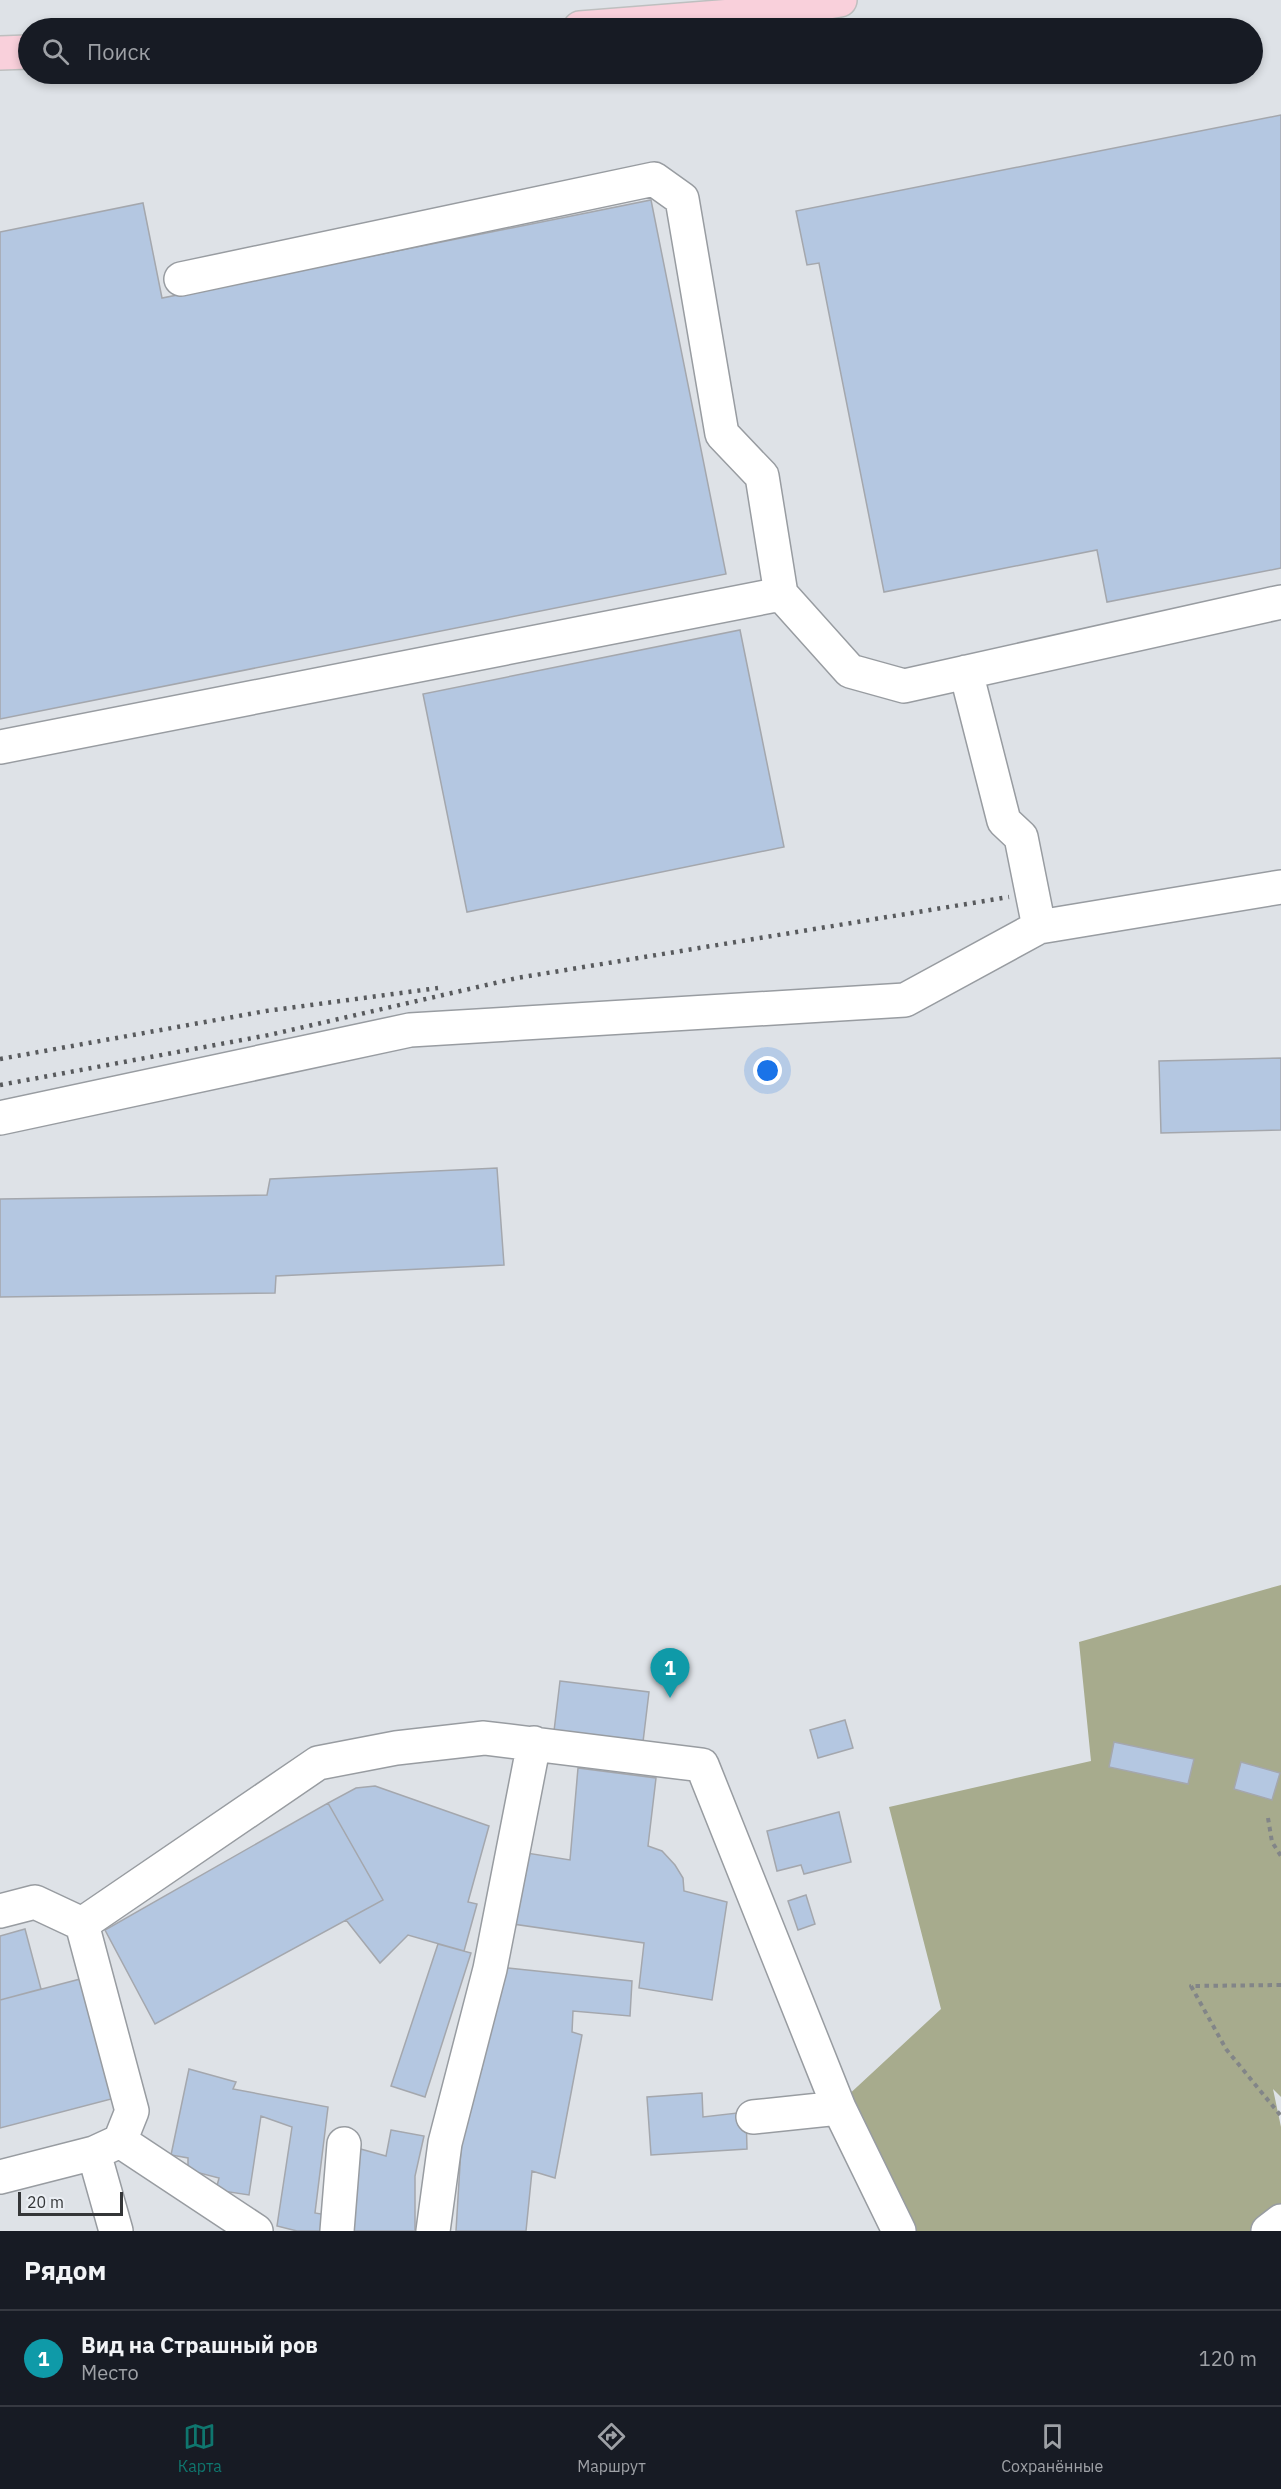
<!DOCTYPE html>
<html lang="ru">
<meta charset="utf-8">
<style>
:root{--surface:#171b24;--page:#20242c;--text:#f1f3f6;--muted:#9ea1a6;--line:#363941;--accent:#0f766e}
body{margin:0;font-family:"IBM Plex Sans",sans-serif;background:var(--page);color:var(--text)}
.scale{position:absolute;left:18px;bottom:15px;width:105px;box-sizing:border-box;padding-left:6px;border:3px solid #343638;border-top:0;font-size:16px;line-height:21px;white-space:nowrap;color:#343638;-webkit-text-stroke:4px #ebeff4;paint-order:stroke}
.you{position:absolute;left:768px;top:1071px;width:21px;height:21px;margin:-15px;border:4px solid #fff;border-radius:50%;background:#1a73e8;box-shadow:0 0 0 9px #1a73e833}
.badge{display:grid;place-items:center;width:39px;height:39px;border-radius:50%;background:var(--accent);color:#fff;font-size:20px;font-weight:700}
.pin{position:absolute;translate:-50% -50px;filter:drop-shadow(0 2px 3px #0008)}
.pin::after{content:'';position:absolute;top:32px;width:21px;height:18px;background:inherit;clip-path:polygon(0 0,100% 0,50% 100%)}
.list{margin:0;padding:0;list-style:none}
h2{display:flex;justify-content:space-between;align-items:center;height:78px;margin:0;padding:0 24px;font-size:26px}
h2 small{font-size:20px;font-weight:400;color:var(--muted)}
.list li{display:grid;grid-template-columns:39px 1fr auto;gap:18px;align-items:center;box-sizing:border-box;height:96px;padding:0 24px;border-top:2px solid var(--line)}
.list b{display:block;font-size:22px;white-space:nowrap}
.list p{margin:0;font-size:20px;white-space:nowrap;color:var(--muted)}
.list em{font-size:20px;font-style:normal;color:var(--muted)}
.icon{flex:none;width:33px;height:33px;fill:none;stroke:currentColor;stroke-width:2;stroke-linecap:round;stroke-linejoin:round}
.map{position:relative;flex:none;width:1281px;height:2231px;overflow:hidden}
.search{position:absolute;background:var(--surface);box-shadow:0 3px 9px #0003;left:18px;right:18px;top:18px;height:66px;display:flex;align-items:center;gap:15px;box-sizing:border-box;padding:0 21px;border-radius:33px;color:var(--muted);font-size:22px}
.sheet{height:174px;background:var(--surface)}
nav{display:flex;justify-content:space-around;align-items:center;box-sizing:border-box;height:84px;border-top:2px solid var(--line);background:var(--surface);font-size:16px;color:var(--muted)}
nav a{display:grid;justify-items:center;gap:3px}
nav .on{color:var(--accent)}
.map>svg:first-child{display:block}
.forest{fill:#a7ab8d}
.building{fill:#b4c7e1;stroke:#a4a7ad;stroke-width:1.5}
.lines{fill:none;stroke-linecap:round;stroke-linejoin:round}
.minor-casing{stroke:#989ca1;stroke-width:36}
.major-casing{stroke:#bebfbf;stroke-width:36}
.path{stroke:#828588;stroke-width:4;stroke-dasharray:4.5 4.5;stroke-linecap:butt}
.minor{stroke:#fff;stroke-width:33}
.major{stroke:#f9d0db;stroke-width:33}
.rail{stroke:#585a5d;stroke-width:4.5;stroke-dasharray:3 6;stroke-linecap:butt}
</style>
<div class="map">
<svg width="1281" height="2231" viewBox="0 0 1281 2231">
<rect width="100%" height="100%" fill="#dee2e7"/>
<!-- forest -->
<path class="forest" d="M 1281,1585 L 1281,2097 L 1273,2089 L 1281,2127 L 1281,2216 L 1263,2231 L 916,2231 L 844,2099 L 941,2009 L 889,1807 L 1091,1761 L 1079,1642 Z"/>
<!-- building -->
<path class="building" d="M 1281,115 L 1281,568 L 1107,602 L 1097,550 L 884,592 L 819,263 L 807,265 L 796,211 Z
M 651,200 L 726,574 L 0,719 L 0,232 L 143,203 L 162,298 Z
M 740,630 L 784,847 L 467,912 L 423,694 Z
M 1281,1058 L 1281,1130 L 1161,1133 L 1159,1061 Z
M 497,1168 L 504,1265 L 276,1276 L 275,1293 L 0,1297 L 0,1199 L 267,1195 L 270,1179 Z
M 560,1681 L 649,1692 L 643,1742 L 554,1731 Z
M 845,1720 L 853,1748 L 818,1758 L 810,1730 Z
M 1114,1742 L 1194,1759 L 1188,1784 L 1109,1767 Z
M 1241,1762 L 1280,1773 L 1272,1800 L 1234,1789 Z
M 578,1768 L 656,1778 L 648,1846 L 662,1851 L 675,1865 L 683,1878 L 684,1891 L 727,1902 L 712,2000 L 639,1988 L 644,1943 L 513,1924 L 527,1853 L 570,1860 Z
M 375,1786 L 489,1826 L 468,1902 L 477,1904 L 464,1951 L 408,1935 L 380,1963 L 346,1920 L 383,1900 L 328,1803 L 356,1788 Z
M 328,1803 L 383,1900 L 155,2024 L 105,1930 Z
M 839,1812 L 851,1862 L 804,1874 L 801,1865 L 777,1871 L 767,1831 Z
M 806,1895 L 815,1924 L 798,1930 L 788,1901 Z
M 25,1929 L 41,1989 L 0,2000 L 0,1936 Z
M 438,1944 L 471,1953 L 425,2097 L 391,2086 Z
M 499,1967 L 632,1981 L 630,2016 L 573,2011 L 572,2032 L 582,2035 L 555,2178 L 532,2171 L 526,2231 L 456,2231 L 463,2115 L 473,2068 L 482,2069 L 486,2026 Z
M 84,1978 L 115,2098 L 0,2128 L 0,2000 Z
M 189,2069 L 236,2082 L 233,2089 L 328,2107 L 315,2213 L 327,2215 L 325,2231 L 297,2231 L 277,2226 L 292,2127 L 261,2116 L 249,2195 L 216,2190 L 219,2178 L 188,2170 L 188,2158 L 171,2155 Z
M 702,2093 L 703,2117 L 746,2112 L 747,2149 L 651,2155 L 647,2097 Z
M 391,2130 L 424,2136 L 415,2176 L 415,2231 L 348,2231 L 357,2148 L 386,2156 Z"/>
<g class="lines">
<!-- minor casing -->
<g class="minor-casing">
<path id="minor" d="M 181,279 L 654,179 L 682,199 L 722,434 L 762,476 L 781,594 L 850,671 L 904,686 L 1281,602
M 966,672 L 1004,821 L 1021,837 L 1039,927
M 0,747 L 781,594
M 0,1118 L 410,1030 L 905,1000 L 1039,927 L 1281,887
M 0,1911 L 35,1902 L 82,1924
M 82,1924 L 318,1763 L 396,1748 L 484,1738 L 702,1765 L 839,2108 L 899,2231
M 753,2117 L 839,2108
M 120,2141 L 256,2231
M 94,2153 L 116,2231
M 0,2177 L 94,2153 L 120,2141 L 132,2111 L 82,1924
M 337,2231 L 344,2144
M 433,2231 L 445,2143 L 490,1969 L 534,1743
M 1268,2231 L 1281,2221"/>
</g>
<!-- major casing -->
<g class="major-casing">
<path id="major" d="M 580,28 L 757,14 L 840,0
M 0,53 L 28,52"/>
</g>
<!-- path -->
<path class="path" d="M 1268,1818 L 1272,1842 L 1281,1856
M 1281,1985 L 1191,1986 L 1226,2049 L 1281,2116"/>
<!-- minor -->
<use href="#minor" class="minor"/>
<!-- major -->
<use href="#major" class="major"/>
<!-- rail -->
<path class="rail" d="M 0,1059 L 266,1011 L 438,988
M 0,1085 L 269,1035 L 517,978 L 1009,897"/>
</g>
</svg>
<div class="scale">20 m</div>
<div class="you"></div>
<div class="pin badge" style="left:670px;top:1698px;background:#0f9aa8">1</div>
<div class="search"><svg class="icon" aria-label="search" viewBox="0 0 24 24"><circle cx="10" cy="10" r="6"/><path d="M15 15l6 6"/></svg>Поиск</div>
</div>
<section class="sheet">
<h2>Рядом<small></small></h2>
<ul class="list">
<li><span class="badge" style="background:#0f9aa8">1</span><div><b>Вид на Страшный ров</b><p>Место</p></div><em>120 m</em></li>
</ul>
</section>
<nav>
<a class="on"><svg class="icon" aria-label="map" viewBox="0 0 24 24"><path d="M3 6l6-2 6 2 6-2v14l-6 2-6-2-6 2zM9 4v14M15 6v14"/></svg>Карта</a>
<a><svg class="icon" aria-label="directions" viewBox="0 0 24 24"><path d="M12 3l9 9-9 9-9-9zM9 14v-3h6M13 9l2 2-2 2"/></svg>Маршрут</a>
<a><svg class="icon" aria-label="saved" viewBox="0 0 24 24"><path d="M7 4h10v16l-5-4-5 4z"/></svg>Сохранённые</a>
</nav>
